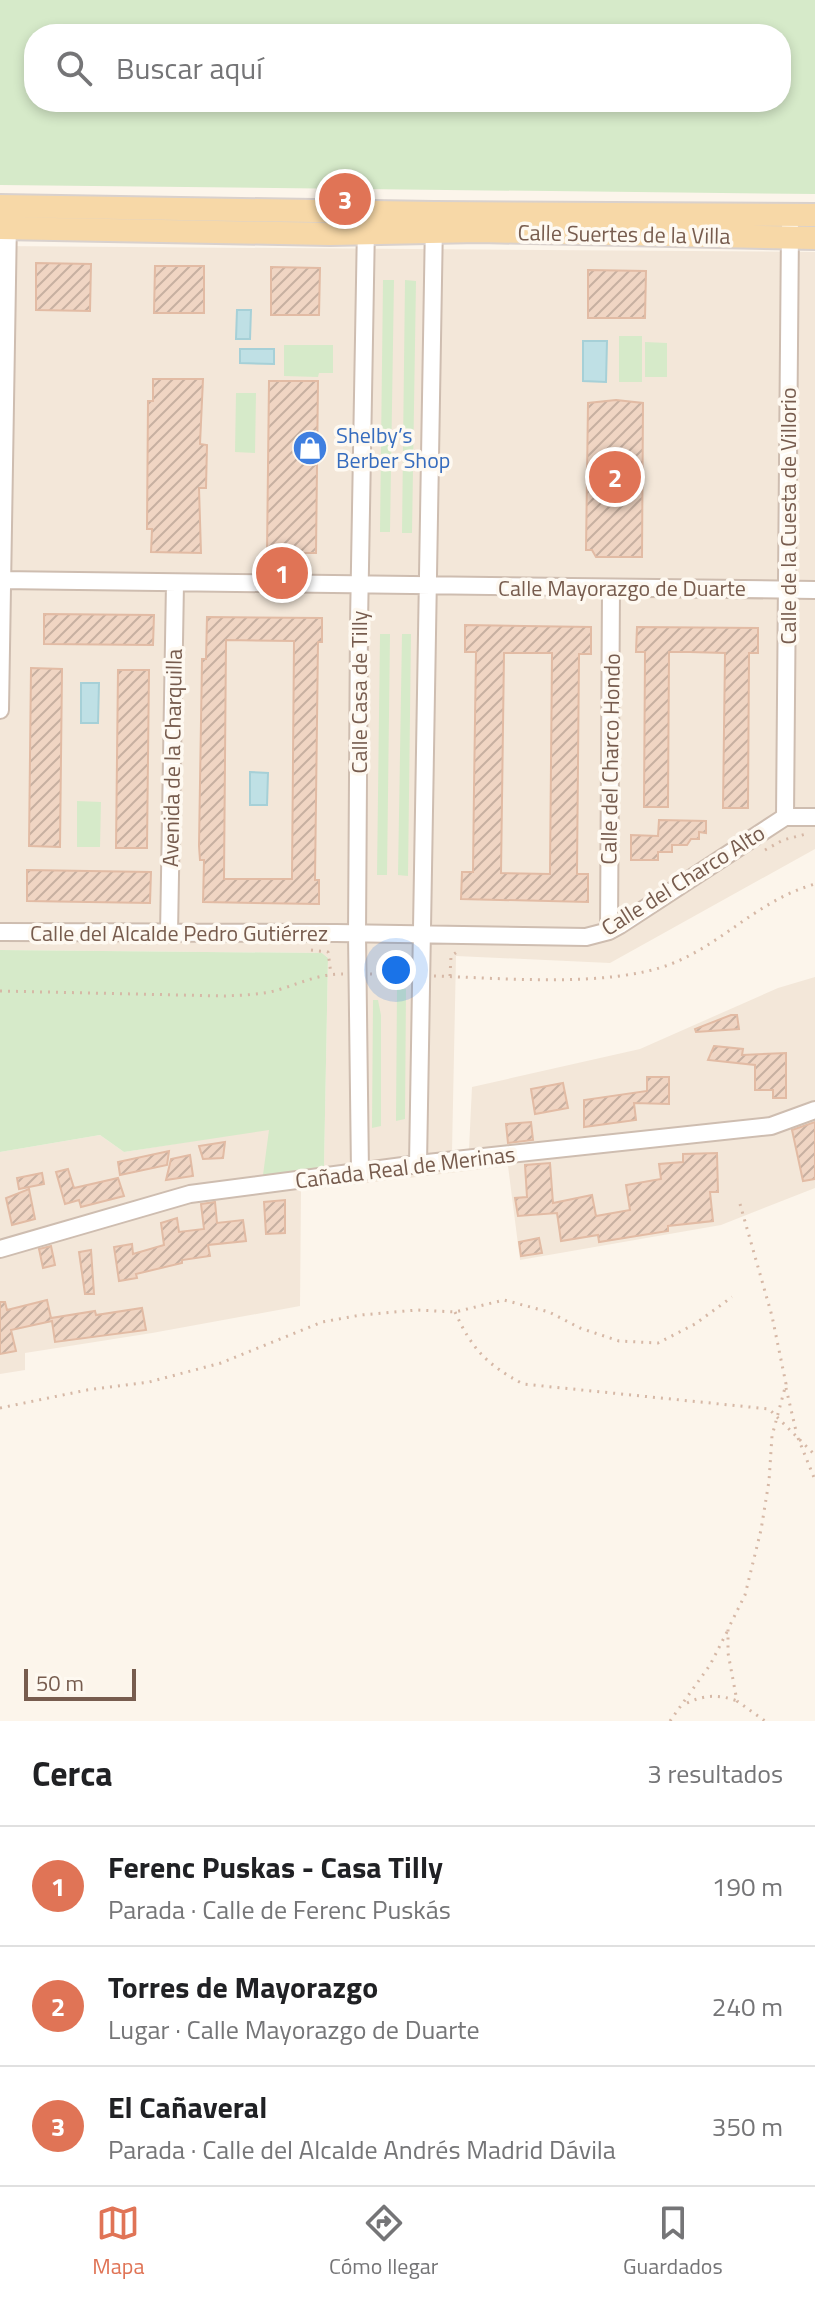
<!DOCTYPE html>
<html lang="es">
<meta charset="utf-8">
<style>
:root{--surface:#fff;--page:#f2f2f2;--text:#202124;--muted:#757577;--line:#e0e0e0;--accent:#e07456}
body{margin:0;font-family:"Titillium Web",sans-serif;background:var(--page);color:var(--text)}
.scale{position:absolute;left:24px;bottom:20px;width:112px;box-sizing:border-box;padding-left:8px;border:4px solid #775c4e;border-top:0;font-size:22px;line-height:28px;white-space:nowrap;color:#775c4e;-webkit-text-stroke:6px #fef9f1;paint-order:stroke}
.you{position:absolute;left:396px;top:970px;width:28px;height:28px;margin:-20px;border:6px solid #fff;border-radius:50%;background:#1a73e8;box-shadow:0 0 0 12px #1a73e833}
.badge{display:grid;place-items:center;width:52px;height:52px;border-radius:50%;background:var(--accent);color:#fff;font-size:26px;font-weight:700}
.pin{position:absolute;translate:-50% -50%;border:4px solid #fff;box-shadow:0 2px 8px #0006}
.list{margin:0;padding:0;list-style:none}
h2{display:flex;justify-content:space-between;align-items:center;height:104px;margin:0;padding:0 32px;font-size:34px}
h2 small{font-size:26px;font-weight:400;color:var(--muted)}
.list li{display:grid;grid-template-columns:52px 1fr auto;gap:24px;align-items:center;box-sizing:border-box;height:120px;padding:0 32px;border-top:2px solid var(--line)}
.list b{display:block;font-size:30px;white-space:nowrap}
.list p{margin:0;font-size:26px;white-space:nowrap;color:var(--muted)}
.list em{font-size:26px;font-style:normal;color:var(--muted)}
.icon{flex:none;width:44px;height:44px;fill:none;stroke:currentColor;stroke-width:2;stroke-linecap:round;stroke-linejoin:round}
.map{position:relative;flex:none;width:815px;height:1721px;overflow:hidden}
.search{position:absolute;background:var(--surface);box-shadow:0 4px 12px #0003;left:24px;right:24px;top:24px;height:88px;display:flex;align-items:center;gap:20px;box-sizing:border-box;padding:0 28px;border-radius:32px;color:var(--muted);font-size:30px}
.sheet{height:464px;background:var(--surface)}
nav{display:flex;justify-content:space-around;align-items:center;box-sizing:border-box;height:112px;border-top:2px solid var(--line);background:var(--surface);font-size:22px;color:var(--muted)}
nav a{display:grid;justify-items:center;gap:4px}
nav .on{color:var(--accent)}
.map>svg:first-child{display:block}
.residential{fill:#f3e7d9}
.green{fill:#d6eac9;fill-rule:evenodd}
.water{fill:#bfe0e5;stroke:#a6d0d7;stroke-width:2}
.building{fill:url(#building-hatch);stroke:#e2bba4;stroke-width:2;fill-rule:evenodd}
.lines{fill:none;stroke-linecap:round;stroke-linejoin:round}
.minor-casing{stroke:#cebdb0;stroke-width:20}
.major-casing{stroke:#d9d1cd;stroke-width:26}
.path{stroke:#d6b8a6;stroke-width:3;stroke-dasharray:2 6;stroke-linecap:butt}
.minor{stroke:#fff;stroke-width:16}
.major{stroke:#f7d8a7;stroke-width:22}
.labels{text-anchor:middle;stroke-width:7;stroke-linejoin:round;paint-order:stroke}
.street-label{font-size:22px;fill:#775c4e;stroke:#fef9f1}
.shop-label{font-size:22px;fill:#366cbe;stroke:#fef9f1;text-anchor:start}
</style>
<div class="map">
<svg width="815" height="1721" viewBox="0 0 815 1721">
<defs>
<pattern id="building-hatch" width="6" height="6" patternUnits="userSpaceOnUse" patternTransform="scale(2)"><rect width="6" height="6" fill="#f0d5c3"/><path d="M-1 1l2-2M0 6l6-6M5 7l2-2" fill="none" stroke="#c7b0a1"/></pattern>
</defs>
<rect width="100%" height="100%" fill="#fcf5eb"/>
<!-- residential -->
<path class="residential" d="M 0,246 L 815,252 L 815,849 L 610,963 L 456,956 L 452,1152 L 469,1149 L 472,1087 L 640,1049 L 778,988 L 815,977 L 815,1188 L 721,1225 L 520,1260 L 508,1166 L 301,1191 L 300,1306 L 152,1333 L 25,1353 L 25,1370 L 0,1374 L 0,1152 L 100,1135 L 124,1152 L 269,1129 L 324,1167 L 328,958 L 322,953 L 0,950 Z"/>
<!-- green -->
<path class="green" d="M 0,0 L 815,0 L 815,194 L 0,185 ZM 34,34 L 781,34 L 781,102 L 34,102 Z
M 383,280 L 394,280 L 390,532 L 380,532 Z
M 405,280 L 416,281 L 412,533 L 402,533 Z
M 619,336 L 642,336 L 642,382 L 619,382 Z
M 645,342 L 667,343 L 667,377 L 645,377 Z
M 284,345 L 333,345 L 333,373 L 319,373 L 318,377 L 284,376 Z
M 236,393 L 256,393 L 255,453 L 235,452 Z
M 380,634 L 390,634 L 387,875 L 377,875 Z
M 402,634 L 411,634 L 408,876 L 398,875 Z
M 77,801 L 101,802 L 100,847 L 77,847 Z
M 0,950 L 322,953 L 328,958 L 324,1167 L 263,1175 L 269,1130 L 124,1152 L 100,1135 L 0,1152 Z
M 397,989 L 406,989 L 405,1119 L 396,1121 Z
M 373,1000 L 378,1000 L 381,1015 L 381,1126 L 372,1128 Z"/>
<!-- water -->
<path class="water" d="M 237,310 L 251,310 L 250,339 L 236,339 Z
M 583,341 L 607,341 L 606,382 L 583,381 Z
M 240,349 L 274,349 L 274,364 L 240,363 Z
M 81,683 L 99,683 L 98,723 L 81,723 Z
M 250,772 L 268,773 L 267,805 L 250,805 Z"/>
<!-- building -->
<path class="building" d="M 36,263 L 91,264 L 90,311 L 36,310 Z
M 155,266 L 204,266 L 204,313 L 154,313 Z
M 271,267 L 320,268 L 319,315 L 271,315 Z
M 588,270 L 646,271 L 645,318 L 588,318 Z
M 153,379 L 203,379 L 200,444 L 207,445 L 206,488 L 199,488 L 201,553 L 151,552 L 152,529 L 147,529 L 148,401 L 153,401 Z
M 269,381 L 318,381 L 316,553 L 267,553 Z
M 616,400 L 643,403 L 642,557 L 596,557 L 592,550 L 586,550 L 588,403 Z
M 44,614 L 154,615 L 153,645 L 44,644 Z
M 207,617 L 322,618 L 322,642 L 318,642 L 315,880 L 319,880 L 319,904 L 203,902 L 204,860 L 200,860 L 199,846 L 202,659 L 206,659 ZM 226,640 L 294,641 L 292,879 L 224,879 Z
M 465,625 L 591,627 L 591,654 L 579,654 L 577,874 L 588,874 L 588,902 L 461,899 L 462,872 L 473,872 L 474,789 L 476,652 L 465,652 ZM 504,653 L 552,653 L 550,874 L 501,873 Z
M 637,627 L 758,628 L 758,653 L 749,653 L 748,808 L 723,808 L 725,653 L 690,652 L 669,652 L 668,807 L 644,807 L 645,652 L 636,652 Z
M 31,668 L 62,669 L 60,847 L 29,846 Z
M 118,670 L 149,670 L 147,848 L 116,848 Z
M 659,820 L 706,821 L 706,833 L 699,832 L 699,839 L 691,839 L 687,845 L 672,845 L 672,852 L 658,852 L 658,860 L 631,860 L 631,835 L 658,836 Z
M 27,870 L 151,872 L 150,903 L 27,901 Z
M 731,1015 L 737,1015 L 739,1029 L 696,1032 L 695,1029 Z
M 714,1046 L 743,1049 L 742,1055 L 786,1053 L 786,1098 L 773,1098 L 773,1090 L 755,1090 L 755,1065 L 708,1060 Z
M 647,1077 L 669,1077 L 669,1104 L 634,1103 L 636,1120 L 584,1127 L 584,1100 L 647,1091 Z
M 563,1083 L 568,1108 L 535,1114 L 531,1089 Z
M 531,1122 L 533,1140 L 508,1143 L 506,1124 Z
M 815,1122 L 815,1179 L 803,1181 L 792,1130 Z
M 225,1142 L 223,1158 L 203,1159 L 199,1146 Z
M 169,1151 L 167,1165 L 120,1175 L 118,1162 Z
M 717,1153 L 718,1192 L 710,1192 L 713,1221 L 668,1226 L 668,1231 L 599,1242 L 598,1235 L 561,1241 L 557,1213 L 518,1216 L 515,1198 L 527,1197 L 525,1165 L 550,1163 L 553,1203 L 592,1195 L 596,1216 L 630,1210 L 626,1185 L 661,1179 L 659,1164 L 683,1162 L 683,1154 Z
M 190,1155 L 193,1176 L 166,1180 L 171,1159 Z
M 68,1169 L 74,1188 L 118,1178 L 124,1196 L 81,1207 L 79,1200 L 65,1204 L 56,1172 Z
M 42,1173 L 44,1184 L 19,1189 L 17,1178 Z
M 29,1189 L 35,1219 L 12,1225 L 6,1198 Z
M 285,1200 L 285,1233 L 266,1234 L 264,1202 Z
M 215,1202 L 217,1223 L 243,1220 L 246,1241 L 208,1245 L 210,1256 L 182,1260 L 182,1263 L 136,1274 L 137,1278 L 119,1281 L 114,1247 L 132,1244 L 133,1254 L 164,1245 L 161,1223 L 177,1218 L 179,1232 L 204,1229 L 201,1204 Z
M 539,1238 L 542,1253 L 521,1256 L 519,1242 Z
M 51,1246 L 55,1265 L 43,1268 L 39,1249 Z
M 91,1250 L 94,1294 L 85,1294 L 79,1252 Z
M 47,1300 L 51,1318 L 95,1311 L 96,1315 L 142,1308 L 146,1330 L 55,1342 L 52,1321 L 11,1330 L 16,1351 L 0,1354 L 0,1302 L 5,1302 L 7,1310 Z"/>
<g class="lines">
<!-- minor casing -->
<g class="minor-casing">
<path id="minor" d="M 0,580 L 815,590
M 0,710 L 8,220
M 785,817 L 790,227
M 609,931 L 611,588
M 0,932 L 336,933 L 586,937 L 609,931 L 620,925 L 785,817 L 815,817
M 169,934 L 175,583
M 418,1164 L 434,222
M 360,1172 L 357,934 L 359,623 L 366,225
M 0,1249 L 190,1194 L 418,1164 L 771,1126 L 815,1110"/>
</g>
<!-- major casing -->
<g class="major-casing">
<path id="major" d="M 0,206 L 434,213 L 815,215
M 0,228 L 330,234 L 479,231 L 815,238"/>
</g>
<!-- path -->
<path class="path" d="M 765,850 L 783,840 L 806,834
M 311,950 L 328,952 L 331,974
M 370,974 L 407,975
M 434,976 C 502,978 609,988 671,964 C 724,943 758,900 815,884
M 450,976 L 451,956 L 457,952
M 0,991 L 224,996 C 243,995 263,995 281,989 C 303,982 320,974 343,974
M 740,1204 L 772,1316 L 786,1384 L 772,1436 L 769,1481 L 761,1530 L 745,1595 L 728,1629 L 728,1653 L 737,1701 L 765,1721
M 455,1312 C 472,1349 486,1364 523,1384 L 769,1409 L 815,1455
M 786,1388 L 796,1431
M 0,1408 L 87,1390 L 149,1382 L 221,1363 L 322,1322 L 361,1315 L 417,1310 L 455,1312 L 504,1300 L 549,1312 L 580,1328 L 619,1341 L 658,1343 L 695,1324 L 732,1297
M 798,1438 L 815,1480
M 687,1703 C 704,1695 719,1694 737,1701
M 670,1721 L 710,1665 L 728,1630"/>
<!-- minor -->
<use href="#minor" class="minor"/>
<!-- major -->
<use href="#major" class="major"/>
</g>
<!-- icons -->
<defs>
<g id="shop-disc" transform="scale(1.8)"><circle r="9.5" fill="#3f7fe0" stroke="#fef9f1"/><path d="M-5-2.5h2.3a2.7 3.5 0 0 1 5.4 0H5L5.5 6h-11ZM-1.5-2.5h3a1.5 2.3 0 0 0-3 0Z" fill="#fff"/></g>
</defs>
<g fill-rule="evenodd">
<use href="#shop-disc" x="310" y="448"/>
</g>
<g class="labels">
<!-- street labels -->
<g class="street-label">
<text transform="translate(624 234) rotate(1)" y="8">Calle Suertes de la Villa</text>
<text transform="translate(788 516) rotate(-90)" y="8">Calle de la Cuesta de Villorio</text>
<text x="622" y="596">Calle Mayorazgo de Duarte</text>
<text transform="translate(359 692) rotate(-90)" y="8">Calle Casa de Tilly</text>
<text transform="translate(172 758) rotate(-89)" y="8">Avenida de la Charquilla</text>
<text transform="translate(610 759) rotate(-89)" y="8">Calle del Charco Hondo</text>
<text transform="translate(683 880) rotate(-32)" y="8">Calle del Charco Alto</text>
<text x="179" y="941">Calle del Alcalde Pedro Gutiérrez</text>
<text transform="translate(405 1167) rotate(-7)" y="8">Cañada Real de Merinas</text>
</g>
<!-- shop labels -->
<g class="shop-label">
<text x="336" y="443">Shelby’s<tspan x="336" dy="25">Berber Shop</tspan></text>
</g>
</g>
</svg>
<div class="scale">50 m</div>
<div class="you"></div>
<div class="pin badge" style="left:282px;top:573px">1</div>
<div class="pin badge" style="left:615px;top:477px">2</div>
<div class="pin badge" style="left:345px;top:199px">3</div>
<div class="search"><svg class="icon" aria-label="search" viewBox="0 0 24 24"><circle cx="10" cy="10" r="6"/><path d="M15 15l6 6"/></svg>Buscar aquí</div>
</div>
<section class="sheet">
<h2>Cerca<small>3 resultados</small></h2>
<ul class="list">
<li><span class="badge">1</span><div><b>Ferenc Puskas - Casa Tilly</b><p>Parada · Calle de Ferenc Puskás</p></div><em>190 m</em></li>
<li><span class="badge">2</span><div><b>Torres de Mayorazgo</b><p>Lugar · Calle Mayorazgo de Duarte</p></div><em>240 m</em></li>
<li><span class="badge">3</span><div><b>El Cañaveral</b><p>Parada · Calle del Alcalde Andrés Madrid Dávila</p></div><em>350 m</em></li>
</ul>
</section>
<nav>
<a class="on"><svg class="icon" aria-label="map" viewBox="0 0 24 24"><path d="M3 6l6-2 6 2 6-2v14l-6 2-6-2-6 2zM9 4v14M15 6v14"/></svg>Mapa</a>
<a><svg class="icon" aria-label="directions" viewBox="0 0 24 24"><path d="M12 3l9 9-9 9-9-9zM9 14v-3h6M13 9l2 2-2 2"/></svg>Cómo llegar</a>
<a><svg class="icon" aria-label="saved" viewBox="0 0 24 24"><path d="M7 4h10v16l-5-4-5 4z"/></svg>Guardados</a>
</nav>
